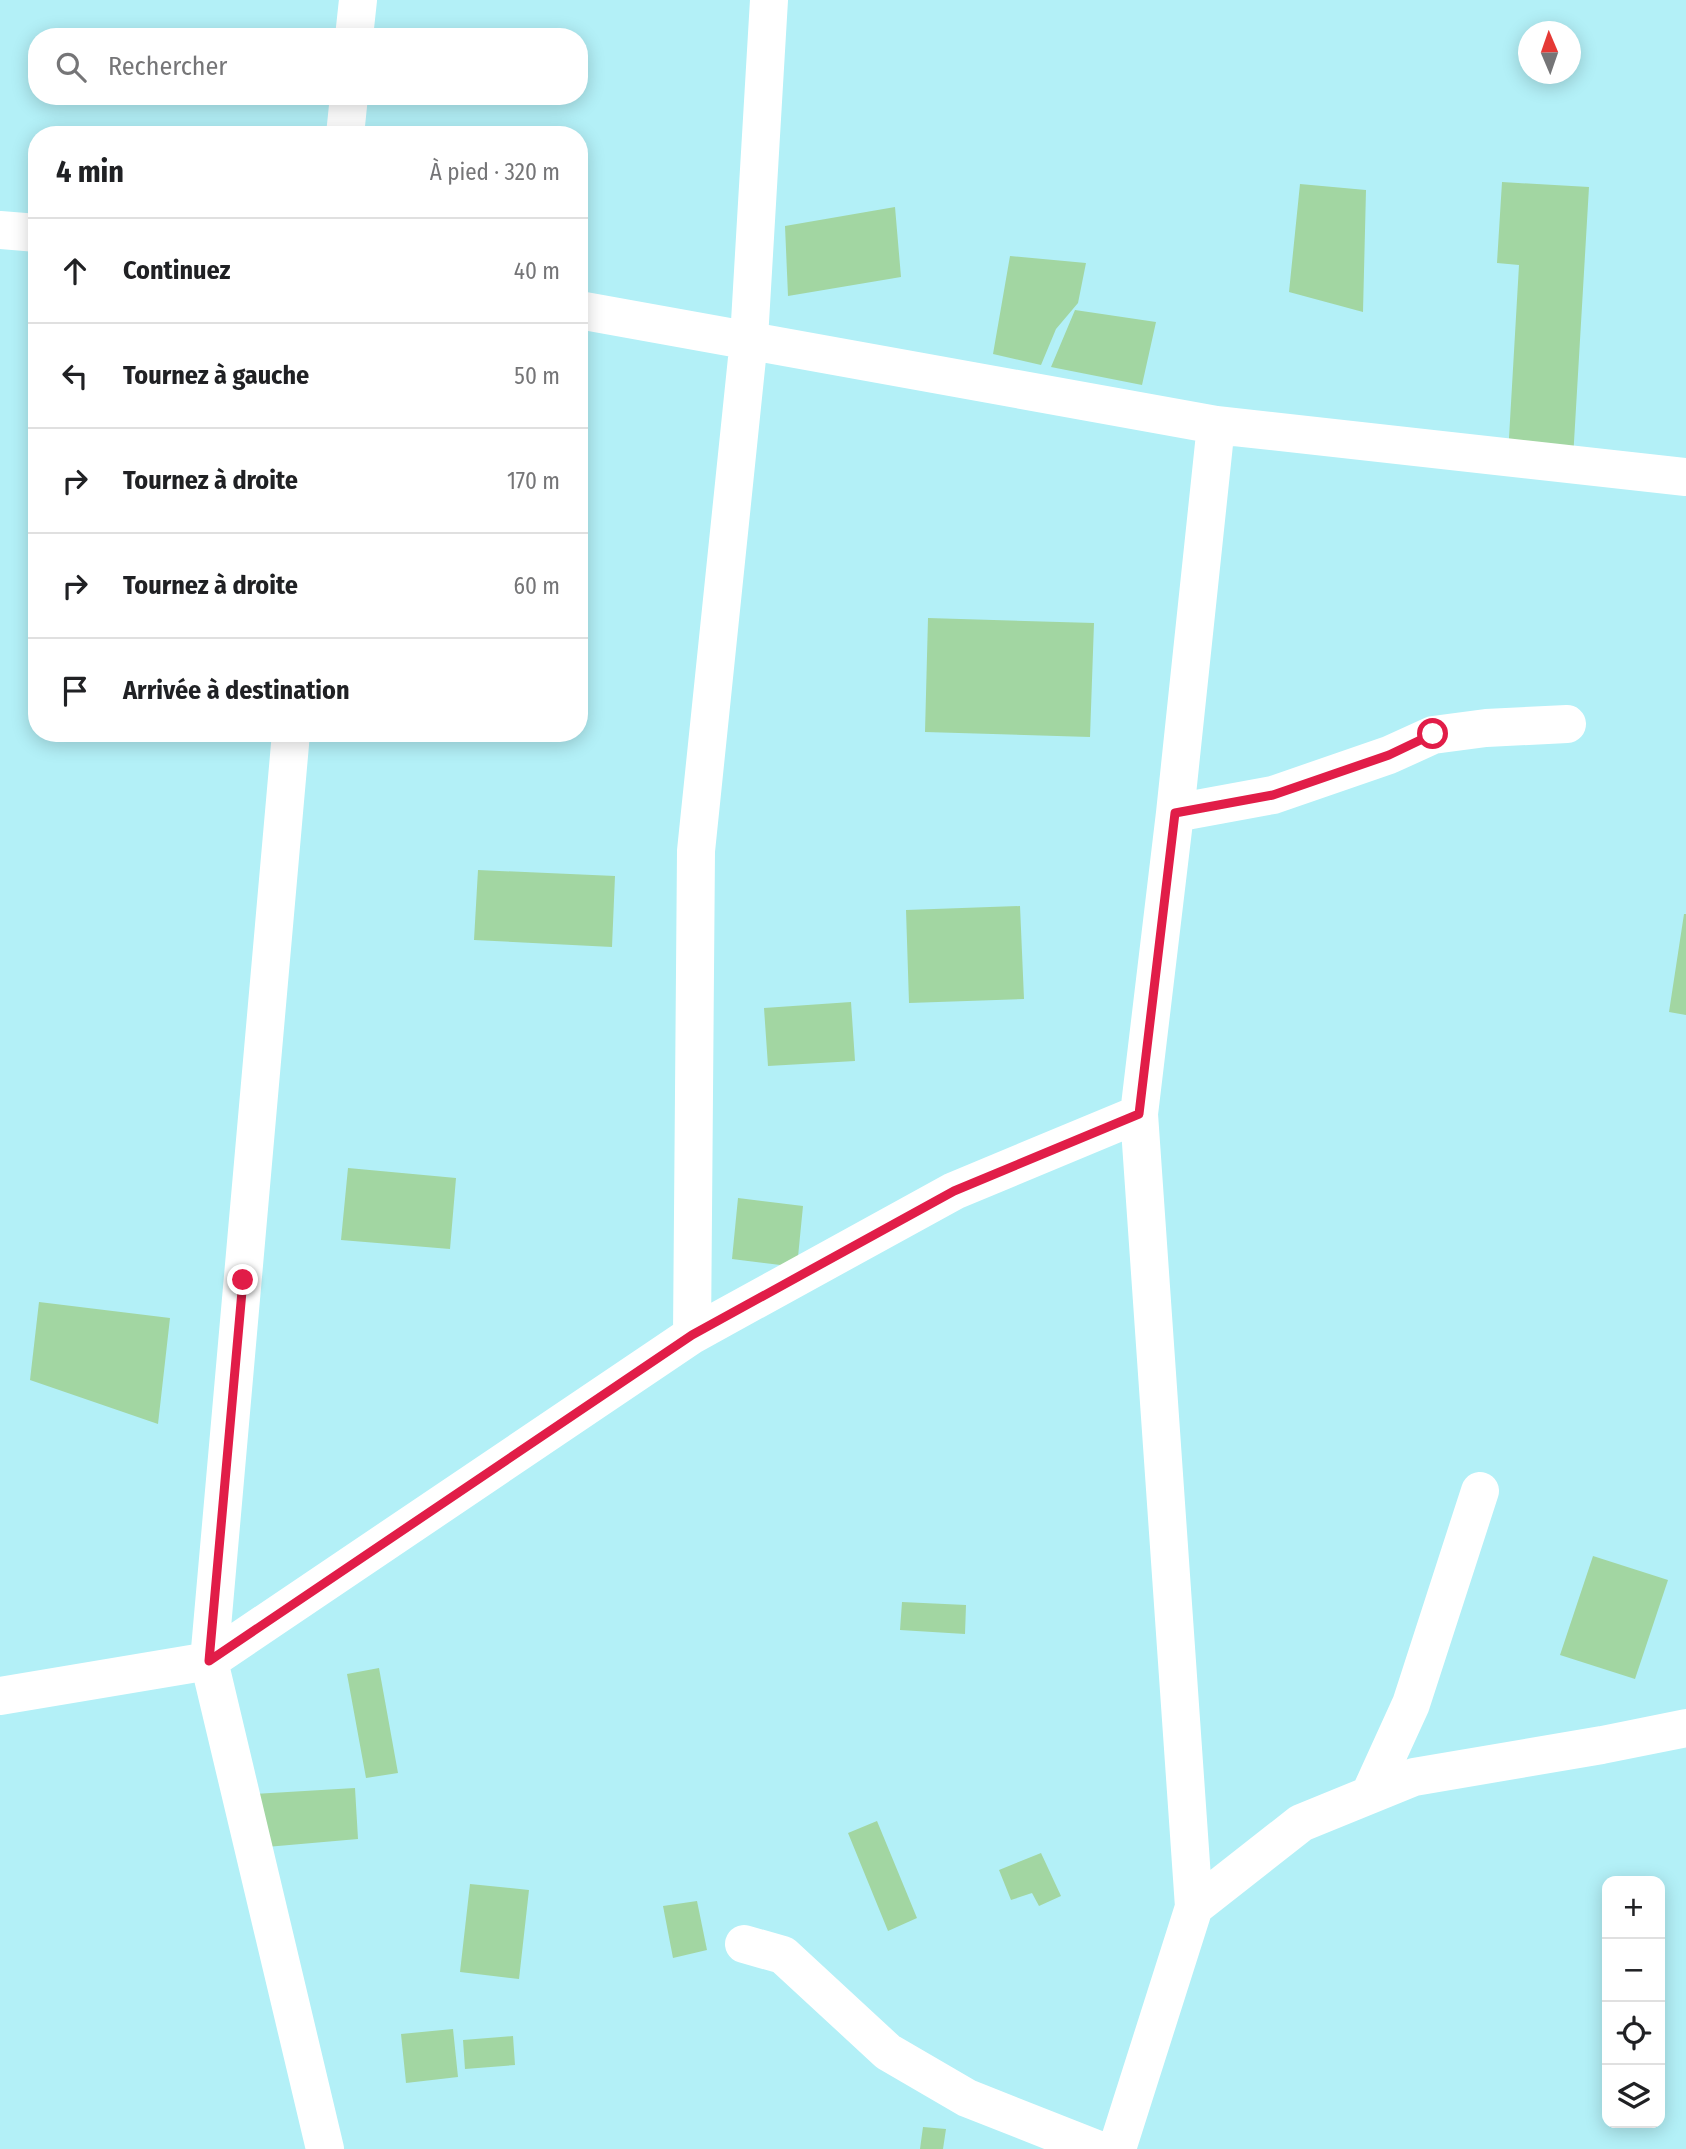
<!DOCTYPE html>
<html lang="fr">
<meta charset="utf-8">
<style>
:root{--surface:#fff;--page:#f6f6f6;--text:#202124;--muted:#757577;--line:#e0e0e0}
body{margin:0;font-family:"Fira Sans Condensed",sans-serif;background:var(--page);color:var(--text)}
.controls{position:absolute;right:21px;bottom:21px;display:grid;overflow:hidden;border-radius:14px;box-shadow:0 4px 18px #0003}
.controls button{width:63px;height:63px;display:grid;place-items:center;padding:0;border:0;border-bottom:2px solid var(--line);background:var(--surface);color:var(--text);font:35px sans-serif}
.compass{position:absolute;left:1518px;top:21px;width:63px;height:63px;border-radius:50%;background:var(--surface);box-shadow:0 4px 18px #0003;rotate:358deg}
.stop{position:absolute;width:21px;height:21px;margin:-16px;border:5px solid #e11d48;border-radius:50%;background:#fff}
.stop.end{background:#e11d48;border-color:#fff;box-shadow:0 2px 7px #0008}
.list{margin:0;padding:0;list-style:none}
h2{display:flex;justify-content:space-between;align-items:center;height:91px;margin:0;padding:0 28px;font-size:30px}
h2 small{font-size:23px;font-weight:400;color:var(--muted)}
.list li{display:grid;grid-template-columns:46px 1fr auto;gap:21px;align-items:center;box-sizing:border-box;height:105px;padding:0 28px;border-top:2px solid var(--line)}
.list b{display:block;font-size:26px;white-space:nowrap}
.list em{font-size:23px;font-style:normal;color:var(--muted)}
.icon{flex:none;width:38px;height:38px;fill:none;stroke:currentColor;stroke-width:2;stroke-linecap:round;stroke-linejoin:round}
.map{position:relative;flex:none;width:1686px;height:2149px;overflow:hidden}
.search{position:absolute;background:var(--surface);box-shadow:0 4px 18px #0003;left:28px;top:28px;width:560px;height:77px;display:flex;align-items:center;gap:18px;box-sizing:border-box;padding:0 24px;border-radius:28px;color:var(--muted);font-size:26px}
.panel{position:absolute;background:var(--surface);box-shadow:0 4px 18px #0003;left:28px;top:126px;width:560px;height:616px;border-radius:28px}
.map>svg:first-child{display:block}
.building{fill:#a2d6a2}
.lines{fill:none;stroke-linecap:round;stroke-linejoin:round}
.minor{stroke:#fff;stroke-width:38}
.route{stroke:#e11d48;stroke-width:9}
</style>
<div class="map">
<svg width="1686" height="2149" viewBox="0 0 1686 2149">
<rect width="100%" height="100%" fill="#b3f0f7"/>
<!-- building -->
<path class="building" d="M 1502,182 L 1589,187 L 1573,459 L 1508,455 L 1519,265 L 1497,263 Z
M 1300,184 L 1366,190 L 1363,312 L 1289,292 Z
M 895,207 L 901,277 L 788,296 L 785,226 Z
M 1010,256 L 1086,263 L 1078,303 L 1056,329 L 1041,365 L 993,354 Z
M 1075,310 L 1156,322 L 1142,385 L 1051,367 Z
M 928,618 L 1094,623 L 1090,737 L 925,732 Z
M 478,870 L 615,876 L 612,947 L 474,940 Z
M 1020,906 L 1024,999 L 909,1003 L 906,910 Z
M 1684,914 L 1686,914 L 1686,1015 L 1669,1012 Z
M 851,1002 L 855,1061 L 768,1066 L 764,1008 Z
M 348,1168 L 456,1178 L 450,1249 L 341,1240 Z
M 738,1198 L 803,1206 L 797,1267 L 732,1259 Z
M 39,1302 L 170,1318 L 158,1424 L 30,1380 Z
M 1593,1556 L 1668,1580 L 1635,1679 L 1560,1655 Z
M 902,1602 L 966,1605 L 965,1634 L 900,1630 Z
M 379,1668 L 398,1773 L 366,1778 L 347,1674 Z
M 355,1788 L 358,1839 L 255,1848 L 252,1794 Z
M 877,1821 L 917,1918 L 888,1931 L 848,1833 Z
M 1041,1853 L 1061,1896 L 1039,1906 L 1032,1893 L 1011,1900 L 999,1870 Z
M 470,1884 L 529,1890 L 519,1979 L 460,1972 Z
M 697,1901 L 707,1950 L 673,1958 L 663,1906 Z
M 453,2029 L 458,2077 L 406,2083 L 401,2034 Z
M 513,2036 L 515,2065 L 465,2069 L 463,2040 Z
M 923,2127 L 946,2129 L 943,2149 L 920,2149 Z"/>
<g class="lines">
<!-- minor -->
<path class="minor" d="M 354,37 L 358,0
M 345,135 L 349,96
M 0,230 L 37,233
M 579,310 L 1216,425 L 1686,477
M 291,733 L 209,1661 L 325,2149
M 1175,813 L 1273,795 L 1389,755 L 1433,735 L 1486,728 L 1567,724
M 692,1335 L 696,851 L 749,339 L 769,0
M 0,1696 L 209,1661 L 692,1335 L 954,1191 L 1139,1114
M 1370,1794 L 1411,1704 L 1480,1491
M 1194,1907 L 1301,1823 L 1414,1777 L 1602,1745 L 1686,1728
M 744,1944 L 783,1955 L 888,2052 L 967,2098 L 1096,2149
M 1117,2149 L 1194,1907 L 1139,1114 L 1175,813 L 1216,425"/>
</g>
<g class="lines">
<!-- route -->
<path class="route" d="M 243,1280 L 209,1661 L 692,1335 L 954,1191 L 1139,1114 L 1175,813 L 1273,795 L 1389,755 L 1433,734"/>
</g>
</svg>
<div class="controls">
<button>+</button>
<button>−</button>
<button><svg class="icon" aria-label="locate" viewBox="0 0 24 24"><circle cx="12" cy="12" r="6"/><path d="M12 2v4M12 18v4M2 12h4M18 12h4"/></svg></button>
<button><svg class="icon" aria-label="layers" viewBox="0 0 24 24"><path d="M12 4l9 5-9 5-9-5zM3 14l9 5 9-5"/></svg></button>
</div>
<svg class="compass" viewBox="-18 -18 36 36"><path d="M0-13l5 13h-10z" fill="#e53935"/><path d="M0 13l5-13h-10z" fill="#757577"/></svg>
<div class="stop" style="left:1433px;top:734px"></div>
<div class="stop end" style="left:243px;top:1280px"></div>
<div class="search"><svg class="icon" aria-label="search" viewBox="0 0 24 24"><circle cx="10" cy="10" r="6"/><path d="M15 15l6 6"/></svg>Rechercher</div>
<section class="panel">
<h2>4 min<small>À pied · 320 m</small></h2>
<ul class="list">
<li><svg class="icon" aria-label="ahead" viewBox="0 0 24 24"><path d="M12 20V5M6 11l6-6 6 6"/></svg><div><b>Continuez</b></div><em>40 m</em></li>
<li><svg class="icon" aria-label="left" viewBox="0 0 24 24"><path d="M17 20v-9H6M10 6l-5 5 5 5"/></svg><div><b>Tournez à gauche</b></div><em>50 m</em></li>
<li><svg class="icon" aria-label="right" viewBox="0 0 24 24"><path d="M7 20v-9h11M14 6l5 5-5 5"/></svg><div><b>Tournez à droite</b></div><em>170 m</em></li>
<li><svg class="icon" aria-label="right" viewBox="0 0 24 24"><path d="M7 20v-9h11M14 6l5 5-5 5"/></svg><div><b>Tournez à droite</b></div><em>60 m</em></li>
<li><svg class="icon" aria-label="arrive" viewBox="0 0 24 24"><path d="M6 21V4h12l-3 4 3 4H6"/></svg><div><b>Arrivée à destination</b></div></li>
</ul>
</section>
</div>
